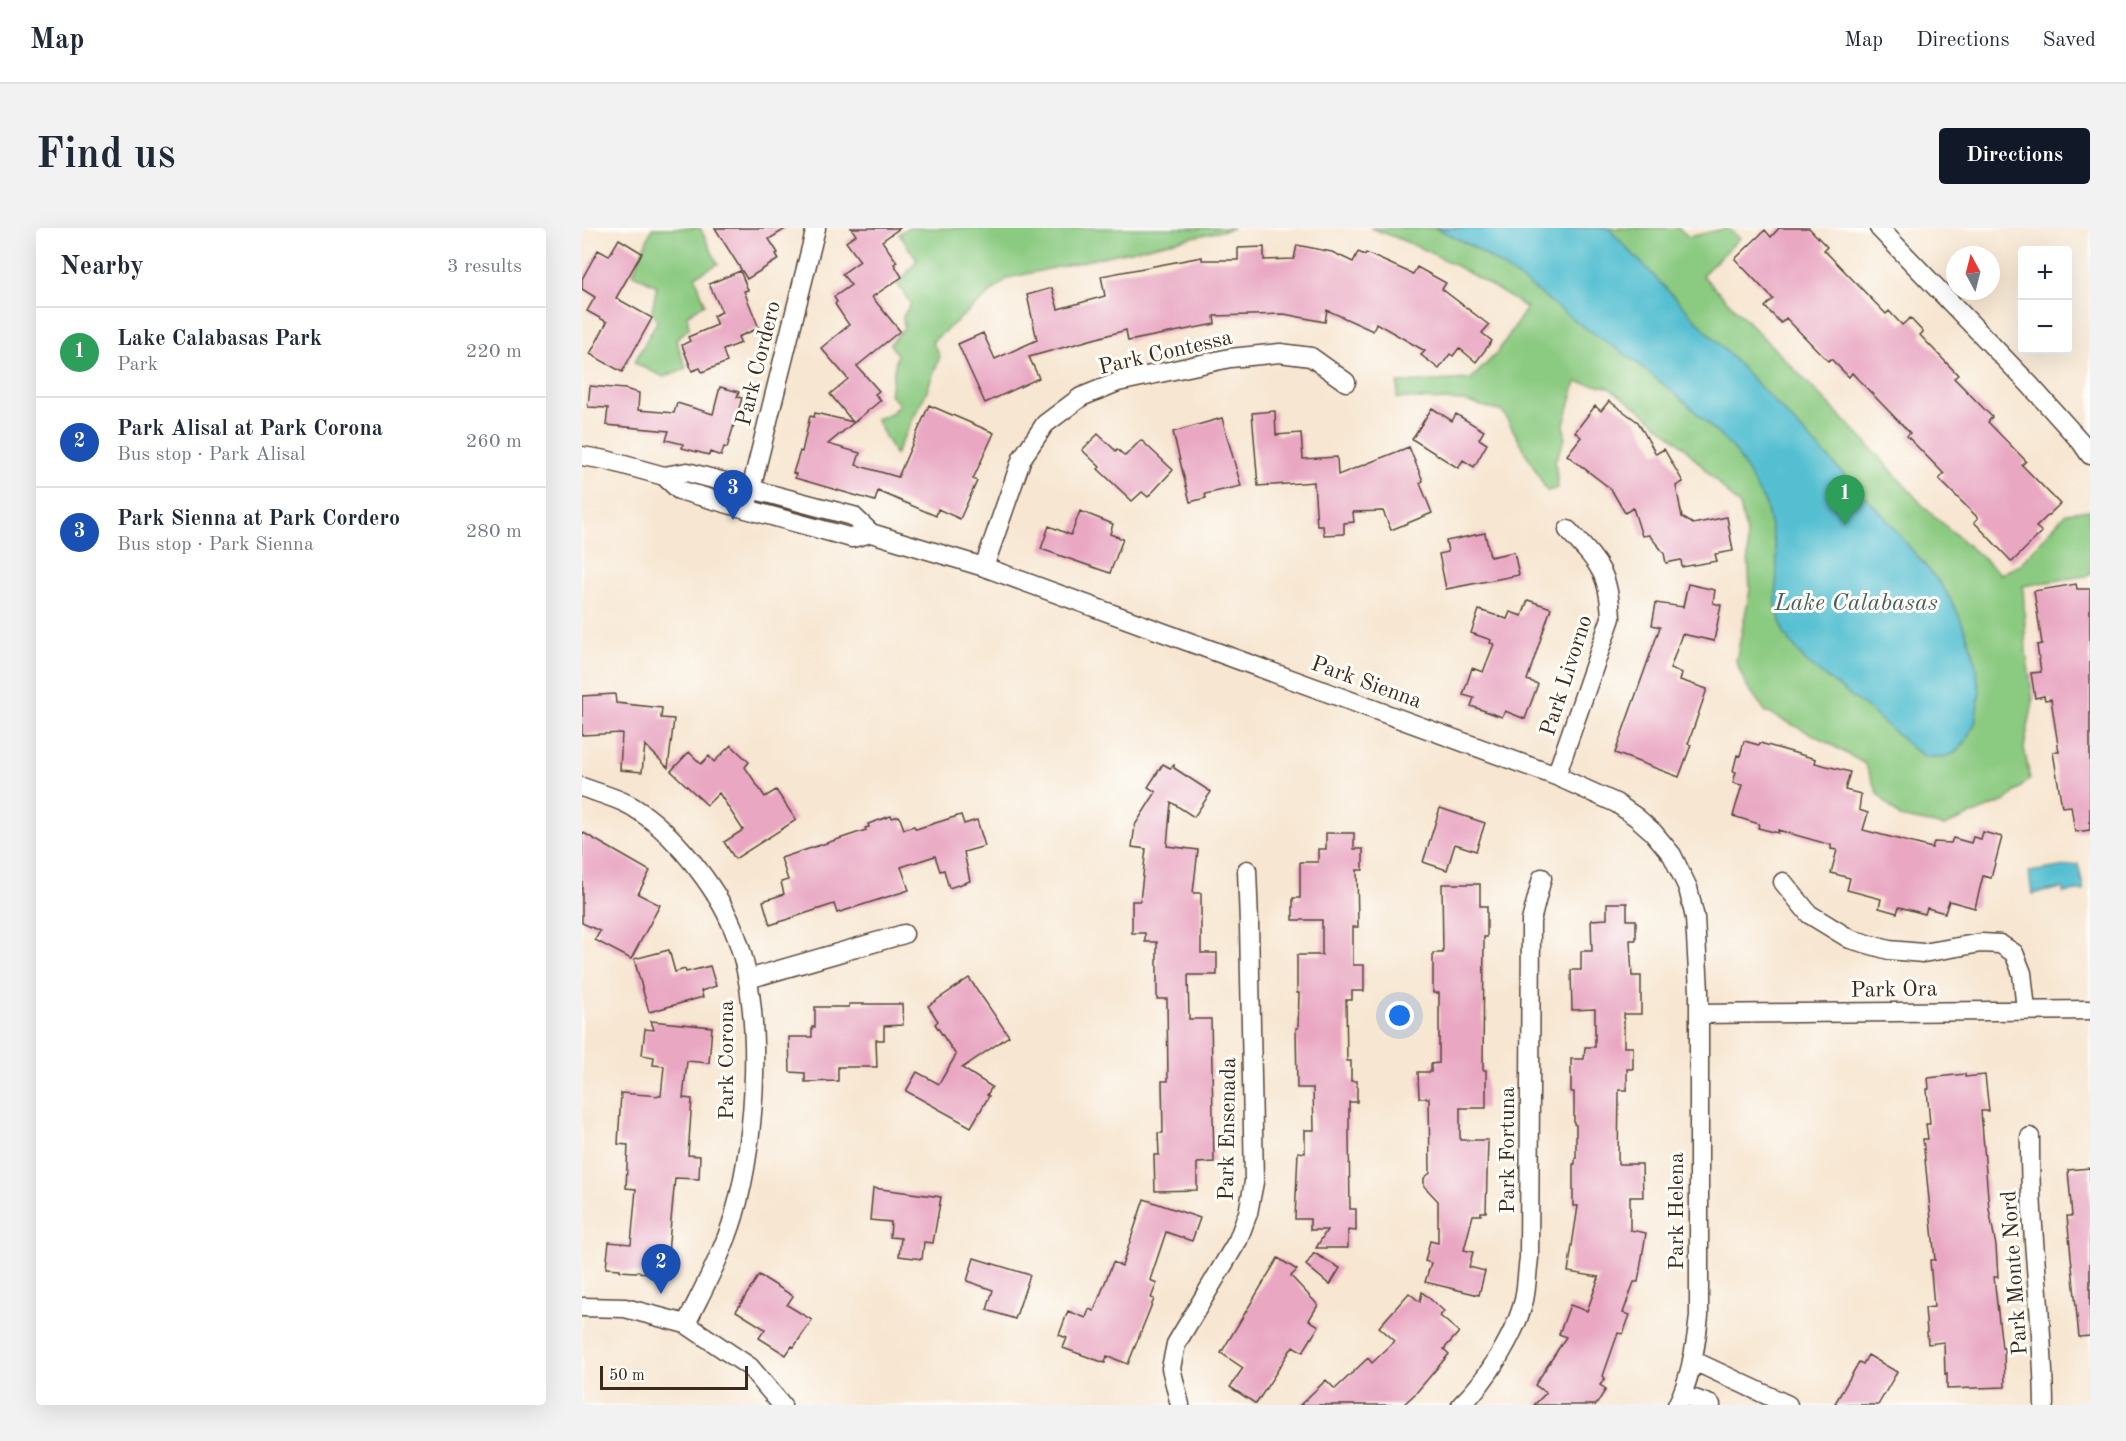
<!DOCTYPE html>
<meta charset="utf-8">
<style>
:root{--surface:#fff;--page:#f2f2f3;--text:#1f2937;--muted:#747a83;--line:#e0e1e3;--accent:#111827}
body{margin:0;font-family:"Old Standard TT",serif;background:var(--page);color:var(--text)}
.controls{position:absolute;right:18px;top:18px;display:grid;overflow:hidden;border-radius:6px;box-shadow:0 6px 24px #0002}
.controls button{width:54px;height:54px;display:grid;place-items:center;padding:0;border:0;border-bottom:2px solid var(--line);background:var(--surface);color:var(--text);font:30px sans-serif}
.compass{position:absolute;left:1364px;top:18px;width:54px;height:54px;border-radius:50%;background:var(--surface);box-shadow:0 6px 24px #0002;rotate:353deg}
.scale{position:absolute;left:18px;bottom:15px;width:148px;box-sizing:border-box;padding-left:6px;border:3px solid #3b2a1e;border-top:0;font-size:16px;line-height:21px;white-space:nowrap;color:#3b2a1e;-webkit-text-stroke:4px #fdfcf7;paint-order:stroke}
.you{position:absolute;left:818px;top:788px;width:21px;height:21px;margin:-15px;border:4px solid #fff;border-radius:50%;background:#1a73e8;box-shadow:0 0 0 9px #1a73e833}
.badge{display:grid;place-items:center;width:39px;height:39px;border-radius:50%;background:var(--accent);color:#fff;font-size:20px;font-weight:700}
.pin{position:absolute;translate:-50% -50px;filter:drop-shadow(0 2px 3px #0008)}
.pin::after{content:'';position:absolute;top:32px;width:21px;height:18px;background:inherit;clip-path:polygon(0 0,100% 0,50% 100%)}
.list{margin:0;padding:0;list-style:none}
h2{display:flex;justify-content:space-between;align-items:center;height:78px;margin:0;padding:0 24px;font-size:26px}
h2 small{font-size:20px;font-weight:400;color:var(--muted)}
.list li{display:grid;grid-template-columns:39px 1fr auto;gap:18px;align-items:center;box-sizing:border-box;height:90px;padding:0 24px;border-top:2px solid var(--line)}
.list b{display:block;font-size:22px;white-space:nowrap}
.list p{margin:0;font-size:20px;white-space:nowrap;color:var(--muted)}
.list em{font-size:20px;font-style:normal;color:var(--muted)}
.map{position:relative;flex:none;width:1508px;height:1177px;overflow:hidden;border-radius:6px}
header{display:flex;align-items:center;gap:36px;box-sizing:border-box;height:84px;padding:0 30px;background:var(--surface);border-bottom:2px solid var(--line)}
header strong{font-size:28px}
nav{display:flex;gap:33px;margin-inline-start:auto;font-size:21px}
.intro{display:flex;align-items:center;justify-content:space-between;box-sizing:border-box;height:144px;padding:0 36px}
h1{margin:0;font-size:42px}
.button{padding:15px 27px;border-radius:6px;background:var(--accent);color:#fff;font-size:21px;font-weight:700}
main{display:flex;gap:36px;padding:0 36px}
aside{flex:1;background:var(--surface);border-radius:6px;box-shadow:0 6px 24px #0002}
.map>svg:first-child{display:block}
.green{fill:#8bca81;stroke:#637a50;stroke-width:1.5}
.water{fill:#55bfd1;stroke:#487478;stroke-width:1.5}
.building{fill:#e9a7c2}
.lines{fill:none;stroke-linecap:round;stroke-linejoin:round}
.minor-casing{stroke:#574639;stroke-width:21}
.minor{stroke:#fff;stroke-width:18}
.labels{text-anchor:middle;stroke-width:6;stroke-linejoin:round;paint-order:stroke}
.street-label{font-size:22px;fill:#3b2a1e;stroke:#fdfcf7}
.water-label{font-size:24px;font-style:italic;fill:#445e5d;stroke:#fdfcf7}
</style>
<header>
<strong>Map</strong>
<nav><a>Map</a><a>Directions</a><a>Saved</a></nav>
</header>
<div class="intro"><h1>Find us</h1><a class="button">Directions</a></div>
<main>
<aside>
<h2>Nearby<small>3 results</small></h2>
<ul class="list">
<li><span class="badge" style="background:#2e9e5b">1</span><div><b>Lake Calabasas Park</b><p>Park</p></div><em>220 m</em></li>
<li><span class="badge" style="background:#1a4fb4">2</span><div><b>Park Alisal at Park Corona</b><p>Bus stop · Park Alisal</p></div><em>260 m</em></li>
<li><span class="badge" style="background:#1a4fb4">3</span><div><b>Park Sienna at Park Cordero</b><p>Bus stop · Park Sienna</p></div><em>280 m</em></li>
</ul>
</aside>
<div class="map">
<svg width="1508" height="1177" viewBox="0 0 1508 1177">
<rect width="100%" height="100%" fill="#fdfcf7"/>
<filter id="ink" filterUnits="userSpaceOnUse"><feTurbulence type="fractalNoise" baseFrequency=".0167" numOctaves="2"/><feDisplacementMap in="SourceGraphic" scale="12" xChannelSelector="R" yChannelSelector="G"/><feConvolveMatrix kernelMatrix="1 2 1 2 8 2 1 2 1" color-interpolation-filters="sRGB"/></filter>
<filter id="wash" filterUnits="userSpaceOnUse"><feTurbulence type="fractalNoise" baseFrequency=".008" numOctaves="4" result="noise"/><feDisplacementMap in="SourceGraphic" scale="24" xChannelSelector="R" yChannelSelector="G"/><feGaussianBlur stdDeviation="1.35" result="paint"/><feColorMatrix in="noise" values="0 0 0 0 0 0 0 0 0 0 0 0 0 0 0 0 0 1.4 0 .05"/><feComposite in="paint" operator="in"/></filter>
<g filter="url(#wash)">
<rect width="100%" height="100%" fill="#f7e6d1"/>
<!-- green -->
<path class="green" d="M 70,0 L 118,0 L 136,36 L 113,48 L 123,76 L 105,87 L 107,100 L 94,112 L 104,140 L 82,149 L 52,135 L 75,93 L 70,83 L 75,58 L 51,46 Z
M 325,0 L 652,0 L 426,50 L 350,114 L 358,128 L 344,165 L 313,227 L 294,191 L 309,186 L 317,176 L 308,166 L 315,126 L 308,116 L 322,100 L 321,88 L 329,76 L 316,57 L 335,32 L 317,6 Z
M 788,0 L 1096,0 L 1107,9 L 1145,0 L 1158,10 L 1120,47 L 1279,209 L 1343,280 L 1419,346 L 1438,337 L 1484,285 L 1508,282 L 1508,347 L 1441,358 L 1444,423 L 1451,474 L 1442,520 L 1448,551 L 1423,573 L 1362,598 L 1318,589 L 1297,567 L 1283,536 L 1234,508 L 1184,484 L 1164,457 L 1154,433 L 1168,362 L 1165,309 L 1158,278 L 1099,216 L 1058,182 L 1026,159 L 994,154 L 982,196 L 983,210 L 973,233 L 976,260 L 965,263 L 921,184 L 882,173 L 815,170 L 816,155 L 889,151 L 915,125 L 945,80 C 894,48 845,19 788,0 Z"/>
<!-- water -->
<path class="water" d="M 854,0 L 1026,0 L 1301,287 L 1361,359 L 1375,383 L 1383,402 L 1392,427 L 1398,464 L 1393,495 L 1382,516 L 1371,526 L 1361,529 L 1344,529 L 1331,521 L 1291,485 L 1223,433 L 1202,406 L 1194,378 L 1195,328 L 1184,277 L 1154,224 L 1103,174 L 1050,131 L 993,93 L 948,58 L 893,20 Z
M 1496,636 L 1502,662 L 1481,665 L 1481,660 L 1450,666 L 1447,644 Z"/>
<g id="blocks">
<!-- building -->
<path class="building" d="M 133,0 L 205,0 L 187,11 L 196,25 L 194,26 L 197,31 L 165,51 Z
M 269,0 L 318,0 L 300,13 L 315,34 L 312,36 L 320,49 L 290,69 L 318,103 L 275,138 L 297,163 L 293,166 L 299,172 L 246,216 L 278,225 L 274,237 L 316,249 L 347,177 L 412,205 L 391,251 L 395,253 L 378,291 L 356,281 L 354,288 L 296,263 L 293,273 L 213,250 L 214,246 L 211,245 L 218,223 L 220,224 L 228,188 L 232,189 L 233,185 L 271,194 L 248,166 L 266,151 L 239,120 L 267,97 L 253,76 L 255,74 L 252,69 L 269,57 L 260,46 L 278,33 L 264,14 L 274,7 Z
M 1197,0 L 1227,0 L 1245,19 L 1242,22 L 1304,86 L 1307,83 L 1320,97 L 1328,90 L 1341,104 L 1338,107 L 1376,147 L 1372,150 L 1410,189 L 1406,194 L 1444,233 L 1440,237 L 1478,276 L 1454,299 L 1460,304 L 1430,334 L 1392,294 L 1396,290 L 1357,251 L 1362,246 L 1325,208 L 1328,205 L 1298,174 L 1270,145 L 1267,149 L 1249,131 L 1246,133 L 1204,90 L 1199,95 L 1183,79 L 1191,71 L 1153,31 L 1183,2 L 1189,9 Z
M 37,11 L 60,25 L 34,70 L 70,90 L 40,144 L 8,126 L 25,94 L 5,83 L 13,69 L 0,61 L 0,51 L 16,22 L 27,28 Z
M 715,17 L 750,24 L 771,34 L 776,24 L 783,27 L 784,25 L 831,46 L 835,39 L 864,55 L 860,61 L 907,97 L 900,105 L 910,113 L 894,134 L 877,120 L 871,128 L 868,126 L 857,141 L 839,127 L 843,123 L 794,95 L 791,103 L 745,82 L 743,94 L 702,86 L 632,88 L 633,96 L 546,113 L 544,102 L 447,129 L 457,150 L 403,175 L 376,116 L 401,105 L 413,131 L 455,112 L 445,67 L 470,60 L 476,81 L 523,68 L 519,48 L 620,29 L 620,32 L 656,32 L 656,20 L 682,19 L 682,32 L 712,31 Z
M 158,43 L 166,62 L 162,63 L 177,100 L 156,109 L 159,115 L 141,122 L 145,134 L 120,144 L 118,140 L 110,143 L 100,117 L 108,113 L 106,109 L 135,97 L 131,88 L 140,84 L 127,56 Z
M 8,158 L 43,161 L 57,165 L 56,182 L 92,185 L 95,175 L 131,186 L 138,159 L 157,164 L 155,169 L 160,170 L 145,220 L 142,219 L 139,228 L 128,224 L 127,227 L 100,220 L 101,216 L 84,212 L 87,203 L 24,197 L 26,180 L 6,179 Z
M 1027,173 L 1056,194 L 1074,226 L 1082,221 L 1101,254 L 1094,258 L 1100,289 L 1111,296 L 1145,289 L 1151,323 L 1133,326 L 1135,333 L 1100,339 L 1099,332 L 1084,335 L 1082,325 L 1067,307 L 1060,308 L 1051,280 L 1043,285 L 1029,261 L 985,227 L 999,209 L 993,204 L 1013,178 L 1019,183 Z
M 850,180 L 870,193 L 874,186 L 902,203 L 897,211 L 905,216 L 892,239 L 881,232 L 876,240 L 830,211 Z
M 693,183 L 694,207 L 719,205 L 721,231 L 755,229 L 756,247 L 827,219 L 841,253 L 838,255 L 850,285 L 809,302 L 801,283 L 771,284 L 772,294 L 762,295 L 762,306 L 742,307 L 741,298 L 735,298 L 732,254 L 676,258 L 670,185 Z
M 640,190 L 659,258 L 623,266 L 624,270 L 608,274 L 591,204 Z
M 516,206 L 534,223 L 535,221 L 543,228 L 559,212 L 591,242 L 566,269 L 560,264 L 550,273 L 516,241 L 518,239 L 500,222 Z
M 498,283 L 531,296 L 528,306 L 541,311 L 528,345 L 459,321 L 467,298 L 489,307 Z
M 903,305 L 908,329 L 932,324 L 937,347 L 864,361 L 857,326 L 866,324 L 864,313 Z
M 1106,356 L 1133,362 L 1131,375 L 1139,377 L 1132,413 L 1100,406 L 1088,441 L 1100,445 L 1098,452 L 1125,461 L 1106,516 L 1109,517 L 1097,549 L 1033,525 L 1078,399 L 1070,397 L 1074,375 L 1101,379 Z
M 1494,356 L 1495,361 L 1508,361 L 1508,602 L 1493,604 L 1489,578 L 1480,579 L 1471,524 L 1477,524 L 1469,471 L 1463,472 L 1462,468 L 1453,470 L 1449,445 L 1459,444 L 1455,417 L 1460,416 L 1452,363 Z
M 946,372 L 969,380 L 945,452 L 956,456 L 943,491 L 923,483 L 920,489 L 889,478 L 892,470 L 881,467 L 890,440 L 901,444 L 912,416 L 908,415 L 909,412 L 889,405 L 897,382 L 925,391 L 928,384 L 940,388 Z
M 33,466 L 34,475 L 80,480 L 79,490 L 92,491 L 86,540 L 63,517 L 60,544 L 38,542 L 40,505 L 0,507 L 0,468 Z
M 1162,513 L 1177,517 L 1178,515 L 1234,531 L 1233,535 L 1268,544 L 1263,562 L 1279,566 L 1277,582 L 1286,585 L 1281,602 L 1350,620 L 1352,614 L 1369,615 L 1371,610 L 1389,615 L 1391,609 L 1399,611 L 1401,604 L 1420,609 L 1409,650 L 1401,648 L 1393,680 L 1367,673 L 1363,685 L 1345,680 L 1343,686 L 1317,679 L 1315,685 L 1297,680 L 1299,671 L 1265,662 L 1268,650 L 1249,645 L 1255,622 L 1249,621 L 1249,617 L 1196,602 L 1196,605 L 1176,600 L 1177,596 L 1151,588 L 1160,557 L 1151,555 L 1154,544 L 1151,543 L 1155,527 L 1158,528 Z
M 149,517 L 167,534 L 163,539 L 183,569 L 194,562 L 214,592 L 153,631 L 142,614 L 161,602 L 137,565 L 125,577 L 89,543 L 107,524 L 119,536 L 127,528 L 132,534 Z
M 581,536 L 588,540 L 592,537 L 592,540 L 629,564 L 612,589 L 589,574 L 585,618 L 616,622 L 611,665 L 619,665 L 619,725 L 635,725 L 635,747 L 606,747 L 607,791 L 629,791 L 632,934 L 615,935 L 615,962 L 573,963 L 572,927 L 577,927 L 576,905 L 581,905 L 580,853 L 586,853 L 585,771 L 575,771 L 575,714 L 563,714 L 563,705 L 550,705 L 550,673 L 558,673 L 564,621 L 550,619 L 553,597 L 574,564 L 566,559 Z
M 858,580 L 903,595 L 894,623 L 873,616 L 865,642 L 841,634 Z
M 379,587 L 382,596 L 395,592 L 403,618 L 382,624 L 388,653 L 367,660 L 362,642 L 358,643 L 353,628 L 319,639 L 327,662 L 255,685 L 252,676 L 188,697 L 181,673 L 202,666 L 199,654 L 206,652 L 199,630 L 284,602 L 283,600 L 287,599 L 286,596 L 309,588 L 310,590 L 317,588 L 322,601 L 332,598 L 334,601 Z
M 0,604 L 68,643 L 56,666 L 78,677 L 49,731 L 13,712 L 18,703 L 0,695 Z
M 744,605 L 772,605 L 772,621 L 781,621 L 781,642 L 775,642 L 776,699 L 771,699 L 771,737 L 782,737 L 782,763 L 770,763 L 770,772 L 764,772 L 765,833 L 769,833 L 769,853 L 775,853 L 775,874 L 767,874 L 767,905 L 768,981 L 774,981 L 774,1003 L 766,1002 L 766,1020 L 734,1020 L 745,1002 L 728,1002 L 728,991 L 713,991 L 716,924 L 723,925 L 723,902 L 732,902 L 731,860 L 715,860 L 714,800 L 716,800 L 717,765 L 715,765 L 715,727 L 740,727 L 740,692 L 711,692 L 711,670 L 718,670 L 718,634 L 736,634 L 736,621 L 744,621 Z
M 860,656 L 898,656 L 898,678 L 905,678 L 905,709 L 902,709 L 901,842 L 904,842 L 904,880 L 878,880 L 878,912 L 906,912 L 904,984 L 899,984 L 899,987 L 891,987 L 882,1022 L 891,1024 L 887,1039 L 903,1043 L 897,1067 L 843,1054 L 849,1035 L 843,1033 L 848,1013 L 856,1015 L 856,973 L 842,958 L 842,950 L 848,945 L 847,870 L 837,870 L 836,844 L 849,844 L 849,836 L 857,835 L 857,765 L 851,765 L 851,725 L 861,725 Z
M 1025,675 L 1045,675 L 1045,692 L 1054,692 L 1054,712 L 1048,712 L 1050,748 L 1059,748 L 1059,786 L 1042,786 L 1042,819 L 1051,819 L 1051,841 L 1045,841 L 1045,862 L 1037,862 L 1036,936 L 1060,936 L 1061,969 L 1048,969 L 1048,1002 L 1064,1005 L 1056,1054 L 1052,1054 L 1041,1085 L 1048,1087 L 1041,1106 L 1036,1105 L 1021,1148 L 1023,1150 L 1018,1157 L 1024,1161 L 1014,1177 L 952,1177 L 964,1165 L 953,1157 L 984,1109 L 977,1106 L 988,1077 L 1005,1083 L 1017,1049 L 986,1044 L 996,978 L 991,978 L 991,936 L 993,936 L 993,930 L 994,930 L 994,897 L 992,896 L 992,864 L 989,864 L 989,831 L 1002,831 L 1003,819 L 1013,819 L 1013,781 L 990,782 L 989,742 L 999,742 L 999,723 L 1010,723 L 1009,692 L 1025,691 Z
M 87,722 L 93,744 L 103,741 L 104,744 L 128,738 L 134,758 L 119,763 L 121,769 L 67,784 L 52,731 Z
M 387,750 L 427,808 L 380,840 L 410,859 L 405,867 L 407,868 L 389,899 L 324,863 L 335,844 L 357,856 L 374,827 L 353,796 L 356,793 L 346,778 Z
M 267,776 L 320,776 L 321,797 L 302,798 L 302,812 L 294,812 L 295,839 L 256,839 L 256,853 L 223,854 L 223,845 L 208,844 L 207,809 L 230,809 L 230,799 L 233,799 L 233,779 L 267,779 Z
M 69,793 L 130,799 L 127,835 L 105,833 L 101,870 L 110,871 L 106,927 L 118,928 L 117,951 L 93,950 L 84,1046 L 38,1043 L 38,1041 L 24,1040 L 27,1014 L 49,1016 L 54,961 L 44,960 L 46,917 L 36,916 L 39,865 L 79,868 L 82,838 L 71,837 L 72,829 L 60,827 L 63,801 L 72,802 Z
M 1383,846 L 1383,849 L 1403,847 L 1407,883 L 1399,883 L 1407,981 L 1414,1018 L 1416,1049 L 1412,1049 L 1420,1120 L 1422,1120 L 1423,1159 L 1365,1161 L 1365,1145 L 1363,1146 L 1362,1114 L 1346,1116 L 1343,1080 L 1352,1079 L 1348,1032 L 1353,1032 L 1341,911 L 1346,911 L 1344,896 L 1348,896 L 1345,861 L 1347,861 L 1346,850 Z
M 1508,940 L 1508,1108 L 1497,1109 L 1485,988 L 1490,988 L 1486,942 Z
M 291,960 L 359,969 L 351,1015 L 342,1014 L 340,1031 L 317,1028 L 319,1010 L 308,1009 L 309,994 L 288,992 Z
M 562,971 L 618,990 L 610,1013 L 584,1004 L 568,1052 L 575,1055 L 569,1070 L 572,1071 L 546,1136 L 525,1128 L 523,1135 L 481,1120 L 485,1110 L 477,1107 L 486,1083 L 504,1090 L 507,1081 L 512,1083 L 531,1034 L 540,1038 Z
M 732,1025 L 758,1040 L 748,1057 L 724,1037 Z
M 392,1030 L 448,1047 L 433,1091 L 405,1082 L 411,1062 L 385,1053 Z
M 696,1030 L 715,1042 L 709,1048 L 736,1077 L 727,1092 L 737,1098 L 721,1124 L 711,1118 L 674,1176 L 648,1159 L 661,1140 L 639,1125 Z
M 177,1047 L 211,1068 L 205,1077 L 230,1092 L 212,1119 L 210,1118 L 204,1127 L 177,1110 L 183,1101 L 154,1083 Z
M 840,1064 L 862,1083 L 858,1088 L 877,1104 L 862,1121 L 867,1126 L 834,1165 L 821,1177 L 718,1177 L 744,1152 L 753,1161 L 786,1130 L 790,1135 L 813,1113 L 797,1099 L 827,1065 L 838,1074 Z
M 1286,1127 L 1315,1144 L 1296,1177 L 1252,1177 L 1277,1134 L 1281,1136 Z"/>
</g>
</g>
<g filter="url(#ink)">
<use href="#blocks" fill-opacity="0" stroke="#574639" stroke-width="1.5"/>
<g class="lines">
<!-- minor casing -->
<g class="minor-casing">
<path id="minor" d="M 1297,0 L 1448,157 L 1499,214 L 1508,227
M 0,228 L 24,232 L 82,248 L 105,244 L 271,288 L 289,305 L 402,339 L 974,548 L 1034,575 L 1054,589 L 1071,604 L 1090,627 L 1106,660 L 1113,690 L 1117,763 L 1117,1088 C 1114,1117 1109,1151 1095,1177
M 82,248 L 97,262 L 164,281 L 270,310 L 289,305
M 164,281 L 234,0
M 402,339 L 440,230 L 463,196 L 499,169 L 536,154 L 648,130 L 698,125 L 729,129 L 764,154
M 974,548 L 1029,390 C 1027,343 1016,335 986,302
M 0,559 C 16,565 36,570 51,579 C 90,603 134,658 151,700 C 183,776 175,910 152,988 C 141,1025 121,1061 104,1096
M 1201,654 L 1227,686 L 1268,711 L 1307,722 L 1341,725 L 1399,715 L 1418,716 L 1432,725 L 1440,745 L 1444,782
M 166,751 L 322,706
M 1117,786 L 1508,782
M 1448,909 C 1447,998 1461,1087 1462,1177
M 0,1079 L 43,1080 L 104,1096 L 168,1139 L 200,1177
M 1110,1132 L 1206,1177
M 1101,1167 L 1129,1177
M 598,1177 L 589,1140 L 594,1116 L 656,1012 L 666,985 L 672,954 L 667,695 L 665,642
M 879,1177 C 904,1154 934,1105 942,1072 C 945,1058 945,1043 947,1030 L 949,693 L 960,650"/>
</g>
<!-- minor -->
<use href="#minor" class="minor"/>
</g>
</g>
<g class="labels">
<!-- street labels -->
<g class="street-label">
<text transform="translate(583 123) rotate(-13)" y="8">Park Contessa</text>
<text transform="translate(175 135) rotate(-76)" y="8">Park Cordero</text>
<text transform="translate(983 447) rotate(-72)" y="8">Park Livorno</text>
<text transform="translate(785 453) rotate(20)" y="8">Park Sienna</text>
<text transform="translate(1312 760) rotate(-1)" y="8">Park Ora</text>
<text transform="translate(143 832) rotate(-90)" y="8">Park Corona</text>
<text transform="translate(644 901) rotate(-89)" y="8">Park Ensenada</text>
<text transform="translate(924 922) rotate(-90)" y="8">Park Fortuna</text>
<text transform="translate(1093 983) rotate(-90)" y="8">Park Helena</text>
<text transform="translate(1431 1045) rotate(-94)" y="8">Park Monte Nord</text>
</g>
<!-- water labels -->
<g class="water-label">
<text x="1274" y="382">Lake Calabasas</text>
</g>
</g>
</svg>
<div class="controls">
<button>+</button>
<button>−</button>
</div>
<svg class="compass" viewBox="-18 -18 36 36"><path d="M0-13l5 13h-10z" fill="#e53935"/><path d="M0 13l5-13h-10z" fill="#747a83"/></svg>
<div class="scale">50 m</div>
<div class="you"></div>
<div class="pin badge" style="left:1263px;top:297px;background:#2e9e5b">1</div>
<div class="pin badge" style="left:79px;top:1066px;background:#1a4fb4">2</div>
<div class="pin badge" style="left:151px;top:292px;background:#1a4fb4">3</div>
</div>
</main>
